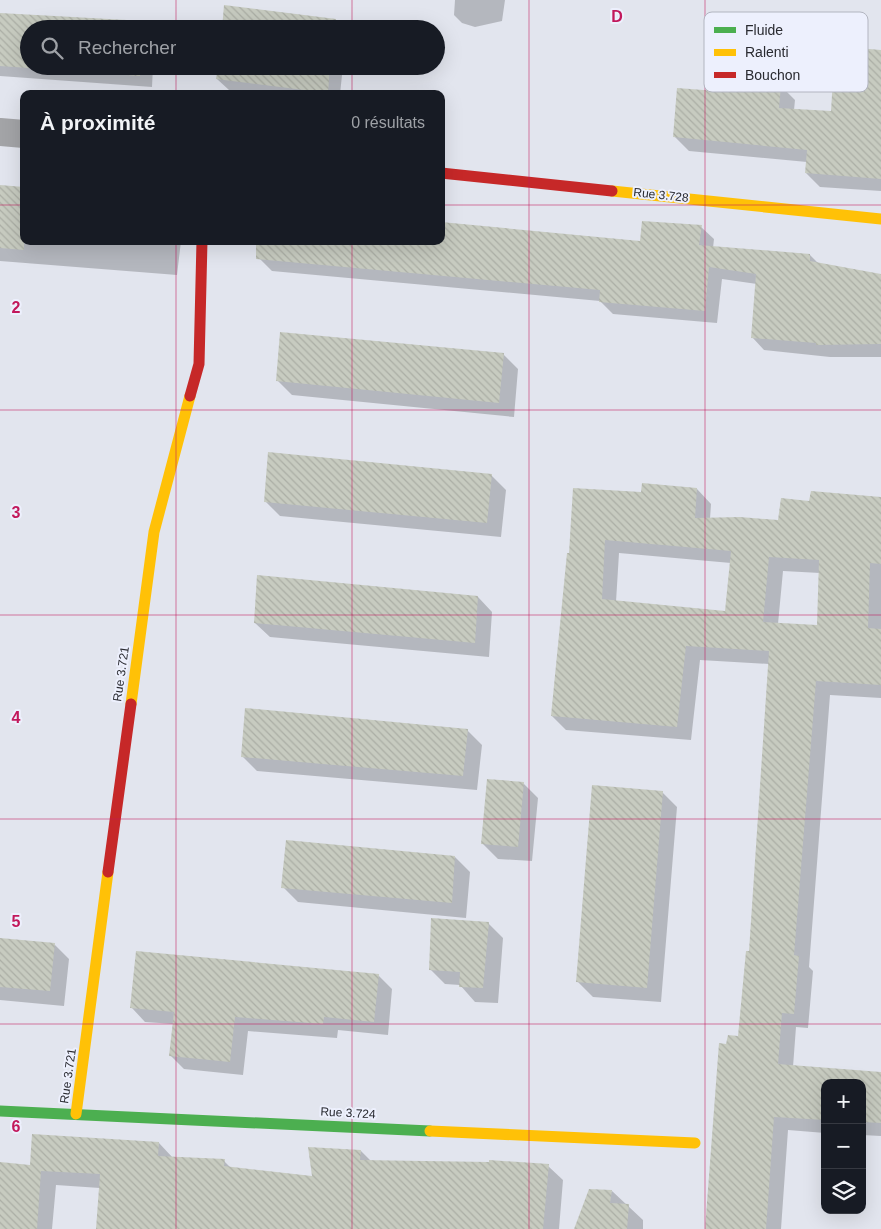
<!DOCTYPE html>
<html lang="fr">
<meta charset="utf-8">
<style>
:root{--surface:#171b24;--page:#20242c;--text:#f1f3f6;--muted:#9ea1a6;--line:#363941}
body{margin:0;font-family:Arial,sans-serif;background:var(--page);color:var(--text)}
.controls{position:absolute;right:15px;bottom:15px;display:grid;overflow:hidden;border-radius:10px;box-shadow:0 5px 20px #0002}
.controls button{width:45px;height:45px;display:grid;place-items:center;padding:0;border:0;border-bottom:1px solid var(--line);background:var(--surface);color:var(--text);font:25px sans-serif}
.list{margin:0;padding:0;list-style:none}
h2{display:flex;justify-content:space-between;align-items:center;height:65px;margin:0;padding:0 20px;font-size:21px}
h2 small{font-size:16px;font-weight:400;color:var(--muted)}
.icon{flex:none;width:28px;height:28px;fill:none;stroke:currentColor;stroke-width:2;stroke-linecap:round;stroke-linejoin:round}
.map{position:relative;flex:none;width:881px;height:1229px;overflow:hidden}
.search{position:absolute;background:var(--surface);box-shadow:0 5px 20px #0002;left:20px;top:20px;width:425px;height:55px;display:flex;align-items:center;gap:12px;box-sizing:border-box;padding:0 18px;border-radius:28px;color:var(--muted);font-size:19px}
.panel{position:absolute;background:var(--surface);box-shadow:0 5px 20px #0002;left:20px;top:90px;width:425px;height:155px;border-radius:10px}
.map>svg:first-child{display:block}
.shadow{fill:#0003;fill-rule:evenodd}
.building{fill:url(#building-back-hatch);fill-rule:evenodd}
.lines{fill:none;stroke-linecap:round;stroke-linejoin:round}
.street{stroke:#a3a4a7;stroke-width:28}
.fast{stroke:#4caf50;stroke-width:11}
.slow{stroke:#ffc107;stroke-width:11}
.jam{stroke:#c62828;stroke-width:11}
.grid{fill:none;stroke:#c2185b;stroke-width:1;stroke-opacity:0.55}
.labels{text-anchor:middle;stroke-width:4;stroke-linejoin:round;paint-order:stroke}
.street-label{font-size:12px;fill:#292a30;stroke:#edf0fd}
.key{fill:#edf0fd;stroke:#b2b5c0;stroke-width:1}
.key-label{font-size:14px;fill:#292a30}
.grid-label{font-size:16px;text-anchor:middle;font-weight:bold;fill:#c2185b;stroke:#edf0fd;stroke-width:4;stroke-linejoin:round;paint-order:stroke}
</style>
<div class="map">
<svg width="881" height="1229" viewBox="0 0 881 1229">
<defs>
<pattern id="building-back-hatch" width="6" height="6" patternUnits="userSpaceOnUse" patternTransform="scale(1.25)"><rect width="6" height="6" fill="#c7cbc0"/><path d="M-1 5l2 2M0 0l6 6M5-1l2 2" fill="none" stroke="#abaea5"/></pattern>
</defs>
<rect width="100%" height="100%" fill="#e2e5ee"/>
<!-- shadow -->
<path class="shadow" d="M 455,0 L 505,0 L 502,21 L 475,27 L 462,23 L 454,15 Z
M 0,14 L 144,22 L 151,29 L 29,29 L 29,66 L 153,66 L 152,87 L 0,76 Z
M 335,20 L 344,29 L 223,29 Z
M 881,51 L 881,191 L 820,187 L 806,173 L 807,162 L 689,151 L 674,136 L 731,93 L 781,86 L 795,100 L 794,110 L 832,113 Z
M 219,66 L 343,66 L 340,94 L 257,94 L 229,90 L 217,79 Z
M 0,187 L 24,241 L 181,241 L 177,275 L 0,261 Z
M 701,227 L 714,239 L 713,248 L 810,255 L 819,264 L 881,275 L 881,357 L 830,357 L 764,350 L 752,337 L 757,284 L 722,279 L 717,323 L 613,314 L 600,301 L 272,271 L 260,259 L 641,243 Z
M 503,354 L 518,369 L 514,417 L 292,395 L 277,380 Z
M 491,475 L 506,490 L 501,537 L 280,516 L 265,501 Z
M 697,489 L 711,504 L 710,519 L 779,521 L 810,503 L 881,498 L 881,698 L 830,695 L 809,967 L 813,971 L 808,1028 L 796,1027 L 793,1067 L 881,1074 L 881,1136 L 862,1135 L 862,1083 L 825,1083 L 825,1133 L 788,1130 L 781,1229 L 706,1229 L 728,1045 L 739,1037 L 750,952 L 769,664 L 700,660 L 691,740 L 566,730 L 552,716 L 568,554 L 642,493 ZM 619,553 L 731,563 L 726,612 L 616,602 ZM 783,571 L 820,573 L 818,626 L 778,624 Z
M 478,597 L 492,612 L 489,657 L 270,637 L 255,623 Z
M 467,730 L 482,745 L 477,790 L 257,771 L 242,756 Z
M 523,783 L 538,798 L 532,861 L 498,859 L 483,844 Z
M 662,792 L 677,807 L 661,1002 L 593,997 L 578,982 Z
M 455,857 L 470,872 L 466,918 L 298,902 L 283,887 Z
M 488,923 L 503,938 L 498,1003 L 475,1002 L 460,985 L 445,984 L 430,969 Z
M 0,940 L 54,944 L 69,959 L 64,1006 L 0,1000 Z
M 378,975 L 392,989 L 388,1035 L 338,1030 L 337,1038 L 248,1031 L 243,1075 L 184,1069 L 170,1055 L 174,1024 L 145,1022 L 132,1008 Z
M 159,1143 L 173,1158 L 224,1161 L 231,1168 L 313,1177 L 361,1151 L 371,1161 L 548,1166 L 563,1180 L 559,1229 L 97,1229 L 100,1188 L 56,1185 L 52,1229 L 0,1229 L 0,1164 L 31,1167 Z
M 612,1191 L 643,1220 L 643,1229 L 575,1229 Z"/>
<!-- building -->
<path class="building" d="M 224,5 L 336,19 L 335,29 L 222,29 Z
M 0,13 L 145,21 L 144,29 L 29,29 L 29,66 L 141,66 L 140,76 L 0,66 Z
M 835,46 L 881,50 L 881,179 L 805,173 L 807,150 L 673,137 L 677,88 L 730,92 L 730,81 L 781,85 L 779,108 L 831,111 Z
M 218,66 L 330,66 L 328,93 L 216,79 Z
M 0,185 L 24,187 L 24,250 L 0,248 Z
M 642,221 L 702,225 L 699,245 L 810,254 L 810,261 L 881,274 L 881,344 L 816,345 L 816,343 L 751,338 L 756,274 L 709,267 L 705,311 L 599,302 L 600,290 L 256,259 L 256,241 L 441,241 L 441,222 L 640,241 Z
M 280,332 L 504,353 L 499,403 L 276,381 Z
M 268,452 L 492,474 L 487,523 L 264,502 Z
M 642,483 L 697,488 L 695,518 L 740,517 L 778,520 L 781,498 L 809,501 L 811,491 L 881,497 L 881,564 L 870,563 L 868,628 L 881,629 L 881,685 L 816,681 L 794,955 L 799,956 L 794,1014 L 782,1013 L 778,1064 L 881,1072 L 881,1123 L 862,1122 L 862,1083 L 825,1083 L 825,1120 L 774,1117 L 766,1229 L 705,1229 L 719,1043 L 726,1044 L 728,1035 L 738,1036 L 746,951 L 749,951 L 769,651 L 686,646 L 677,727 L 551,716 L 567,553 L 569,553 L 573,488 L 641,492 ZM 605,540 L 731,551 L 725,611 L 602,599 ZM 769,557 L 819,560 L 817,625 L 763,622 Z
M 257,575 L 478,596 L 475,643 L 254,623 Z
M 245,708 L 468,729 L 463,776 L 241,757 Z
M 487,779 L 524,782 L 518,847 L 481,844 Z
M 592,785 L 663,791 L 647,988 L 576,982 Z
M 286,840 L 455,856 L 452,903 L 281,888 Z
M 431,918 L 489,922 L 483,988 L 459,987 L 460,972 L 429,970 Z
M 0,938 L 55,943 L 50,991 L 0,987 Z
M 136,951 L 379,974 L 374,1022 L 324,1017 L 323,1024 L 235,1017 L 230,1062 L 169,1056 L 174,1012 L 130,1008 Z
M 32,1134 L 159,1142 L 158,1156 L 225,1159 L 224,1166 L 312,1176 L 308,1147 L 361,1150 L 360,1160 L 489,1162 L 489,1160 L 549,1164 L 543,1229 L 96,1229 L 100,1174 L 41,1171 L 37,1229 L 0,1229 L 0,1162 L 30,1165 Z
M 589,1189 L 612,1190 L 610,1203 L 629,1204 L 627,1229 L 574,1229 Z"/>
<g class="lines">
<!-- street -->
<path class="street" d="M 0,132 L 24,134"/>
<!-- fast -->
<path class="fast" d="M 0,1111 L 430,1131"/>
<!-- slow -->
<path class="slow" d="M 612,191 L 881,219
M 131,704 L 154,532 L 190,396
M 76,1114 L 108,872
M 430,1131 L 695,1143"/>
<!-- jam -->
<path class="jam" d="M 441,173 L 612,191
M 190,396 L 199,364 L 202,241
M 108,872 L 131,704"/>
</g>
<!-- grid -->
<path class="grid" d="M 176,0 L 176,29M 352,0 L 352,29M 529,0 L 529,1229M 705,0 L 705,1229M 176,66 L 176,94M 352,66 L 352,94M 0,205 L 24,205M 441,205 L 881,205M 176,241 L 176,1229M 352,241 L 352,1229M 0,410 L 881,410M 0,615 L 881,615M 0,819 L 881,819M 0,1024 L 881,1024"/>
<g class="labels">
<!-- street labels -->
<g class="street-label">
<text transform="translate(661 195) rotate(6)" y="4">Rue 3.728</text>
<text transform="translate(121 674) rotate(-82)" y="4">Rue 3.721</text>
<text transform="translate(68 1076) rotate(-82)" y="4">Rue 3.721</text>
<text transform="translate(348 1113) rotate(3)" y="4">Rue 3.724</text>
</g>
</g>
<!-- legend -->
<rect x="704" y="12" width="164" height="80" rx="8" class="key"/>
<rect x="714" y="27" width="22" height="6" fill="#4caf50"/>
<rect x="714" y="49" width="22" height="7" fill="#ffc107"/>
<rect x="714" y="72" width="22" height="6" fill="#c62828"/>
<g class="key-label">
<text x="745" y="35">Fluide</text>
<text x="745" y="57">Ralenti</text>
<text x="745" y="80">Bouchon</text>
</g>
<g class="grid-label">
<text x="617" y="22">D</text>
<text x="16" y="313">2</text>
<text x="16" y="518">3</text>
<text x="16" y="723">4</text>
<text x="16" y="927">5</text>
<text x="16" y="1132">6</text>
</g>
</svg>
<div class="controls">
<button>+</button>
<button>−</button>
<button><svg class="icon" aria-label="layers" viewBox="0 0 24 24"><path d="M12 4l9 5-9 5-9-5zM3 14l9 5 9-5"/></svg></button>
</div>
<div class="search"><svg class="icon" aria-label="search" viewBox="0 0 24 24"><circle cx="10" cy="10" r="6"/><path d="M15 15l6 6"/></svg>Rechercher</div>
<section class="panel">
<h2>À proximité<small>0 résultats</small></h2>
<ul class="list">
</ul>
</section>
</div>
